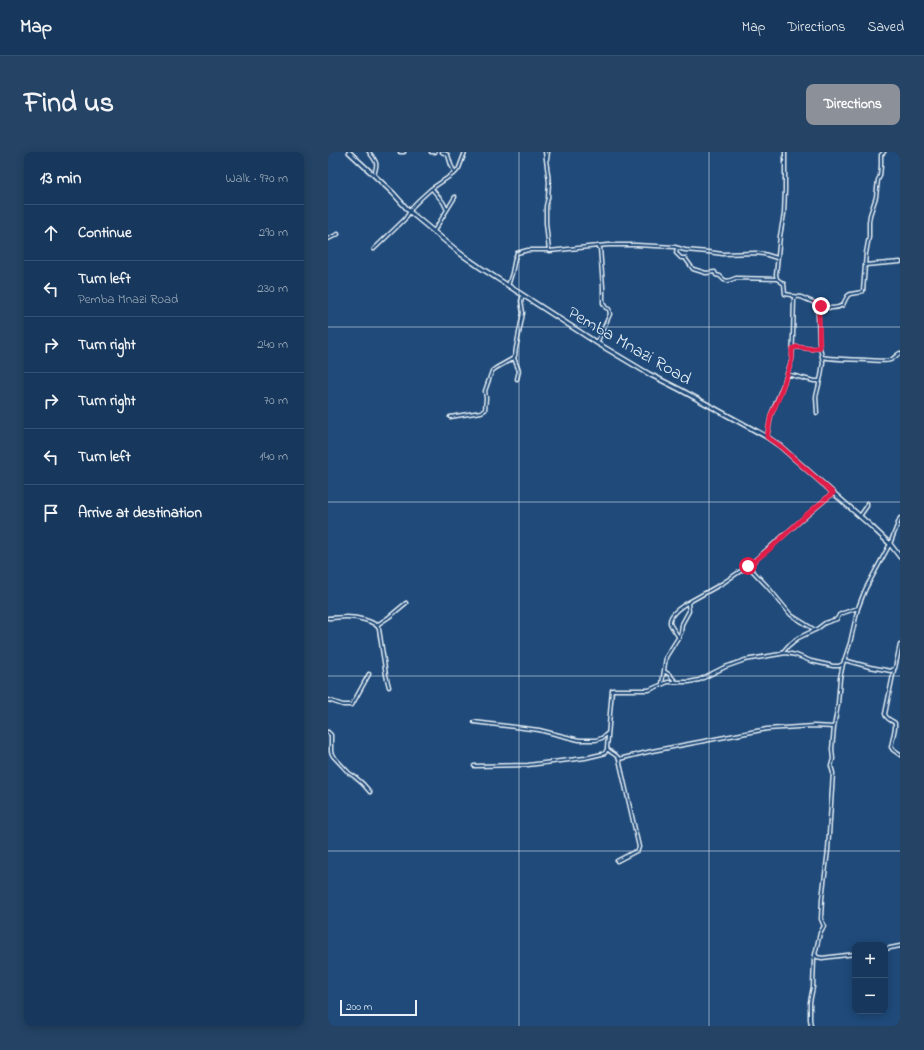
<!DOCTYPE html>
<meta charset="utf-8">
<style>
:root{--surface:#17385c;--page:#244365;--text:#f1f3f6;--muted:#9eacbb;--line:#365272;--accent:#8c9099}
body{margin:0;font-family:"Indie Flower",sans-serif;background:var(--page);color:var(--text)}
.controls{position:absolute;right:12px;bottom:12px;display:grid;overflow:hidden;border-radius:8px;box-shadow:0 2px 10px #0003}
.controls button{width:36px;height:36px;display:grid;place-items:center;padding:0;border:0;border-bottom:1px solid var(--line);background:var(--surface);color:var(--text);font:20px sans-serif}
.scale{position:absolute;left:12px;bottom:10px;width:77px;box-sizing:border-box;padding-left:4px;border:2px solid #e8f1f8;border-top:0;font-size:11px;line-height:14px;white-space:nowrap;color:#e8f1f8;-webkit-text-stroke:3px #1f4a7a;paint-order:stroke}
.stop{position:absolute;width:12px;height:12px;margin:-9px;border:3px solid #e11d48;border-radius:50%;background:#fff}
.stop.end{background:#e11d48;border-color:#fff;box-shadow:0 1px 4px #0008}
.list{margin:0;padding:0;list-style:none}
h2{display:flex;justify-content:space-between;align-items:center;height:52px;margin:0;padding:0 16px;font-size:17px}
h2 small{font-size:13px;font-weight:400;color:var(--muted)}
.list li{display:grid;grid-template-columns:26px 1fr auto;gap:12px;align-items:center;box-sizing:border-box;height:56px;padding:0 16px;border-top:1px solid var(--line)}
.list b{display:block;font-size:15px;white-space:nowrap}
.list p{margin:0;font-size:13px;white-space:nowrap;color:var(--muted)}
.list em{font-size:13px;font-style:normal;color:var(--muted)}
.icon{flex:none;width:22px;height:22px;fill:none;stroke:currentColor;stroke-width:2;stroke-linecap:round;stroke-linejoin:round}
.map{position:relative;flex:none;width:572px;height:874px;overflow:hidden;border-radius:8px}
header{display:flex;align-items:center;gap:24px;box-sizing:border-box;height:56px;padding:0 20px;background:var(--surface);border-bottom:1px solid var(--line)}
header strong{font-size:19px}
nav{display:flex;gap:22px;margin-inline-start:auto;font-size:14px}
.intro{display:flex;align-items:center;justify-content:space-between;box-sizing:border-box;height:96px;padding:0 24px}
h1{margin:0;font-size:28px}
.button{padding:10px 18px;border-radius:8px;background:var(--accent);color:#fff;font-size:14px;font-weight:700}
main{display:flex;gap:24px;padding:0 24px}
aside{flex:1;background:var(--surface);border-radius:8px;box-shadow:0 2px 10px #0003}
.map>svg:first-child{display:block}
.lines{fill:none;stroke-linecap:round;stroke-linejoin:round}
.street-casing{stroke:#e8f1f8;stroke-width:5}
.secondary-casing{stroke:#e8f1f8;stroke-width:6}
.street{stroke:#1f4a7a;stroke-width:2}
.secondary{stroke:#1f4a7a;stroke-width:3}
.route{stroke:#e11d48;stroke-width:5}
.grid{fill:none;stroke:#e8f1f8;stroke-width:1;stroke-opacity:0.55}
.labels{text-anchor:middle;stroke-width:3;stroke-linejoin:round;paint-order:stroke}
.street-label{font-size:18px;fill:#e8f1f8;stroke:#1f4a7a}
</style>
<header>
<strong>Map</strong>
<nav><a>Map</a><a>Directions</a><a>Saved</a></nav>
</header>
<div class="intro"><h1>Find us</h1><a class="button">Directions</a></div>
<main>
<aside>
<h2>13 min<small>Walk · 970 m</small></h2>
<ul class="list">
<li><svg class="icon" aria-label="ahead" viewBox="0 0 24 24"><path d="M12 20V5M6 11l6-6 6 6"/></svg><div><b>Continue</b></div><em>290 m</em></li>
<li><svg class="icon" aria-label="left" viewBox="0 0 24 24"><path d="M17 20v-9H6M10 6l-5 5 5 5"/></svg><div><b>Turn left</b><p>Pemba Mnazi Road</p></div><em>230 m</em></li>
<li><svg class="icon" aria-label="right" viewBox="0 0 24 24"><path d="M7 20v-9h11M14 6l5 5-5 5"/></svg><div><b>Turn right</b></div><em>240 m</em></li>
<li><svg class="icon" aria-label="right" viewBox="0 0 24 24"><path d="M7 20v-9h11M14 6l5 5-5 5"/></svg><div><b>Turn right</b></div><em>70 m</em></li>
<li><svg class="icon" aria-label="left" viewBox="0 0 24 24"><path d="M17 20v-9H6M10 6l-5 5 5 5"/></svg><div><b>Turn left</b></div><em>140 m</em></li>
<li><svg class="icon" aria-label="arrive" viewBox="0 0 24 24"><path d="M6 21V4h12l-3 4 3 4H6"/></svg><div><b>Arrive at destination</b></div></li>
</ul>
</aside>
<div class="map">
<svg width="572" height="874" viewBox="0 0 572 874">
<rect width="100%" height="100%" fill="#1f4a7a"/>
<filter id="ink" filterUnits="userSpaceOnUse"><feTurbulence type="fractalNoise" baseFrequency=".025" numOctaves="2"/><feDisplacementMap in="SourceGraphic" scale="8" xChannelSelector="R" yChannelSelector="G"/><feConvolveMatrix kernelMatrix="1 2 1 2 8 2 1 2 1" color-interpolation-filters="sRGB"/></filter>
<g filter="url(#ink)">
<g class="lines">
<!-- street casing -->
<g class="street-casing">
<path id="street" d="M 41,0 C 49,11 50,10 46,23
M 72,0 L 76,0
M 103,0 L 107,0
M 114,0 L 120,3 L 123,13 L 127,21
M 217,0 L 221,30 L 220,46 L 218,54 L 218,71 L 221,99 L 280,93 L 308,93 L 347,95 L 357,98 L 380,100 L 395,102 L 428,101 L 436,102 L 449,106
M 219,7 L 220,0
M 104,37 L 115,50 L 119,58
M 106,79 L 127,45
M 0,87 L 10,82
M 349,96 L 348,101 L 353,106 L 357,106 L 365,117 L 378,121 L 387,120 L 388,123 L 392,124 L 396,128 L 400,129 L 408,126 L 449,127
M 46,97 L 77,67 L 86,53 L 92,47 L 103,37 L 128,20 L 131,16 L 137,0
M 537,113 L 572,110
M 180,134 L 184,121 L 187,106 L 189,101 L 200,98 L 220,98
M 464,144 L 473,145 L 487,151 L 488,154 L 490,163 L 491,191 L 495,210 L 493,224 L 488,245 L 489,261
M 487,151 C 496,155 505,159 515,153 C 522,136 522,145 535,139 L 538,101 L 541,85 L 541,70 L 542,63 L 548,45 L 550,28 L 552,24 L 553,14 L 553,3 L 556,0
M 269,191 L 282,162 L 281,157 L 278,156 L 275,151 L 275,135 L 272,96 L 270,94
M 464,197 L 468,195 L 484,197 L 492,195
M 494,205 C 510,208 524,207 539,208 C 545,208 557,210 562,208 C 566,207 568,203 572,201
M 186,206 L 191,219 L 189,227
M 459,222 L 486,229 L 492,229
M 122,265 L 153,260 L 157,258 L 158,246 L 157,239 L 164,219 L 168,216 L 184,207 L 187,204 L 188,196 L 195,161 L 193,149 L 195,143
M 439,285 L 443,263 L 457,228 L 464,207 L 465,184 L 466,145 L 463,143 L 457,142 L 456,132 L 449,127 L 448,123 L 452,84 L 456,62 L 457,38 L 457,0
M 532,364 L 539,354 L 539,351
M 420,414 L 439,434 L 463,463 L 487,478
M 0,466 C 6,466 13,465 19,465 C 28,465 48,469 51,477 L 58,523 L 61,535
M 49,473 L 61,465 L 78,451
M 351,486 C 349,482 343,475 342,471 C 341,462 353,455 359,451
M 454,501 L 460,494 L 470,486 L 489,477 L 497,471 L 509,467 L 511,463 L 515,461 L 530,456
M 516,508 L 542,515 L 563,519 L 567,516 L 572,493
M 566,518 L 557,562 C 558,567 563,568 567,571 L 567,576 L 563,595 L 565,598 L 572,603
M 336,519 L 342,523 L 348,530
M 334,532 L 335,525 L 338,505 L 353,481 L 354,472 L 361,459 L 360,452 L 361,450 L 395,431 L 420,414 L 505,341
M 0,548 L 15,553 L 24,553 L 41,522
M 146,570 L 211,578 L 251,588 L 268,588 L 274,586 L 280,581
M 0,580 L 3,583 L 3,600 L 5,604 L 21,621 L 27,625 L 35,632 L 42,640
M 291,607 L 324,599 L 439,577 L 486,574 L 506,575
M 146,614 L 200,613 L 257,606 L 274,602 L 277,601 L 279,597
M 289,709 L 310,698 L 311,695 L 291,607 C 288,601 281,601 279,596 L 284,538 L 321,538 L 340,530 L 361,530 L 371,528 L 397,515 L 417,508 L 458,501 L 468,503 L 483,509 L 505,514 L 511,514 L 515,512
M 557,797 L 572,794
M 488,803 L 489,805 L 494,806 L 527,802
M 483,874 L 482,867 L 482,850 L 485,835 L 486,807 L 492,781 L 496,774 L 493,767 L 494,747 L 500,698 L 505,621 L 503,614 L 505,607 L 504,597 L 506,575 L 510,552 L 512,526 L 515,512 L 522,491 L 530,456 L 535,443 L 538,436 L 562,392 L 572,366"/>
</g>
<!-- secondary casing -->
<g class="secondary-casing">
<path id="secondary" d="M 21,0 L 65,41 L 82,60 L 133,102 L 153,116 L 269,191 L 321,222 L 351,237 L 439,285 L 452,294 L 543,374 L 562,392 L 572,405"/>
</g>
<!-- street -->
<use href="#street" class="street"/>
<!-- secondary -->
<use href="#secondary" class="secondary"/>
</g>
</g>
<g class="lines" filter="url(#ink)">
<!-- route -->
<path class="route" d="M 420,414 L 443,396 L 477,364 L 505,341 L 452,294 L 439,285 L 443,263 L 450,248 L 461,217 L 464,207 L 464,197 L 468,195 L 484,197 L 492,195 C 490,182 494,162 487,151 L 493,154"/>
</g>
<!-- grid -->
<path class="grid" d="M 191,0 L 191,874M 381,0 L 381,874M 0,175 L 572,175M 0,350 L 572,350M 0,524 L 572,524M 0,699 L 572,699"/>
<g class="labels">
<!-- street labels -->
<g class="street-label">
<text transform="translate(302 193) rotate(30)" y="6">Pemba Mnazi Road</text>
</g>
</g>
</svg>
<div class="controls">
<button>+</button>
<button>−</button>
</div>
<div class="scale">200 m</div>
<div class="stop" style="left:420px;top:414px"></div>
<div class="stop end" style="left:493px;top:154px"></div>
</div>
</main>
